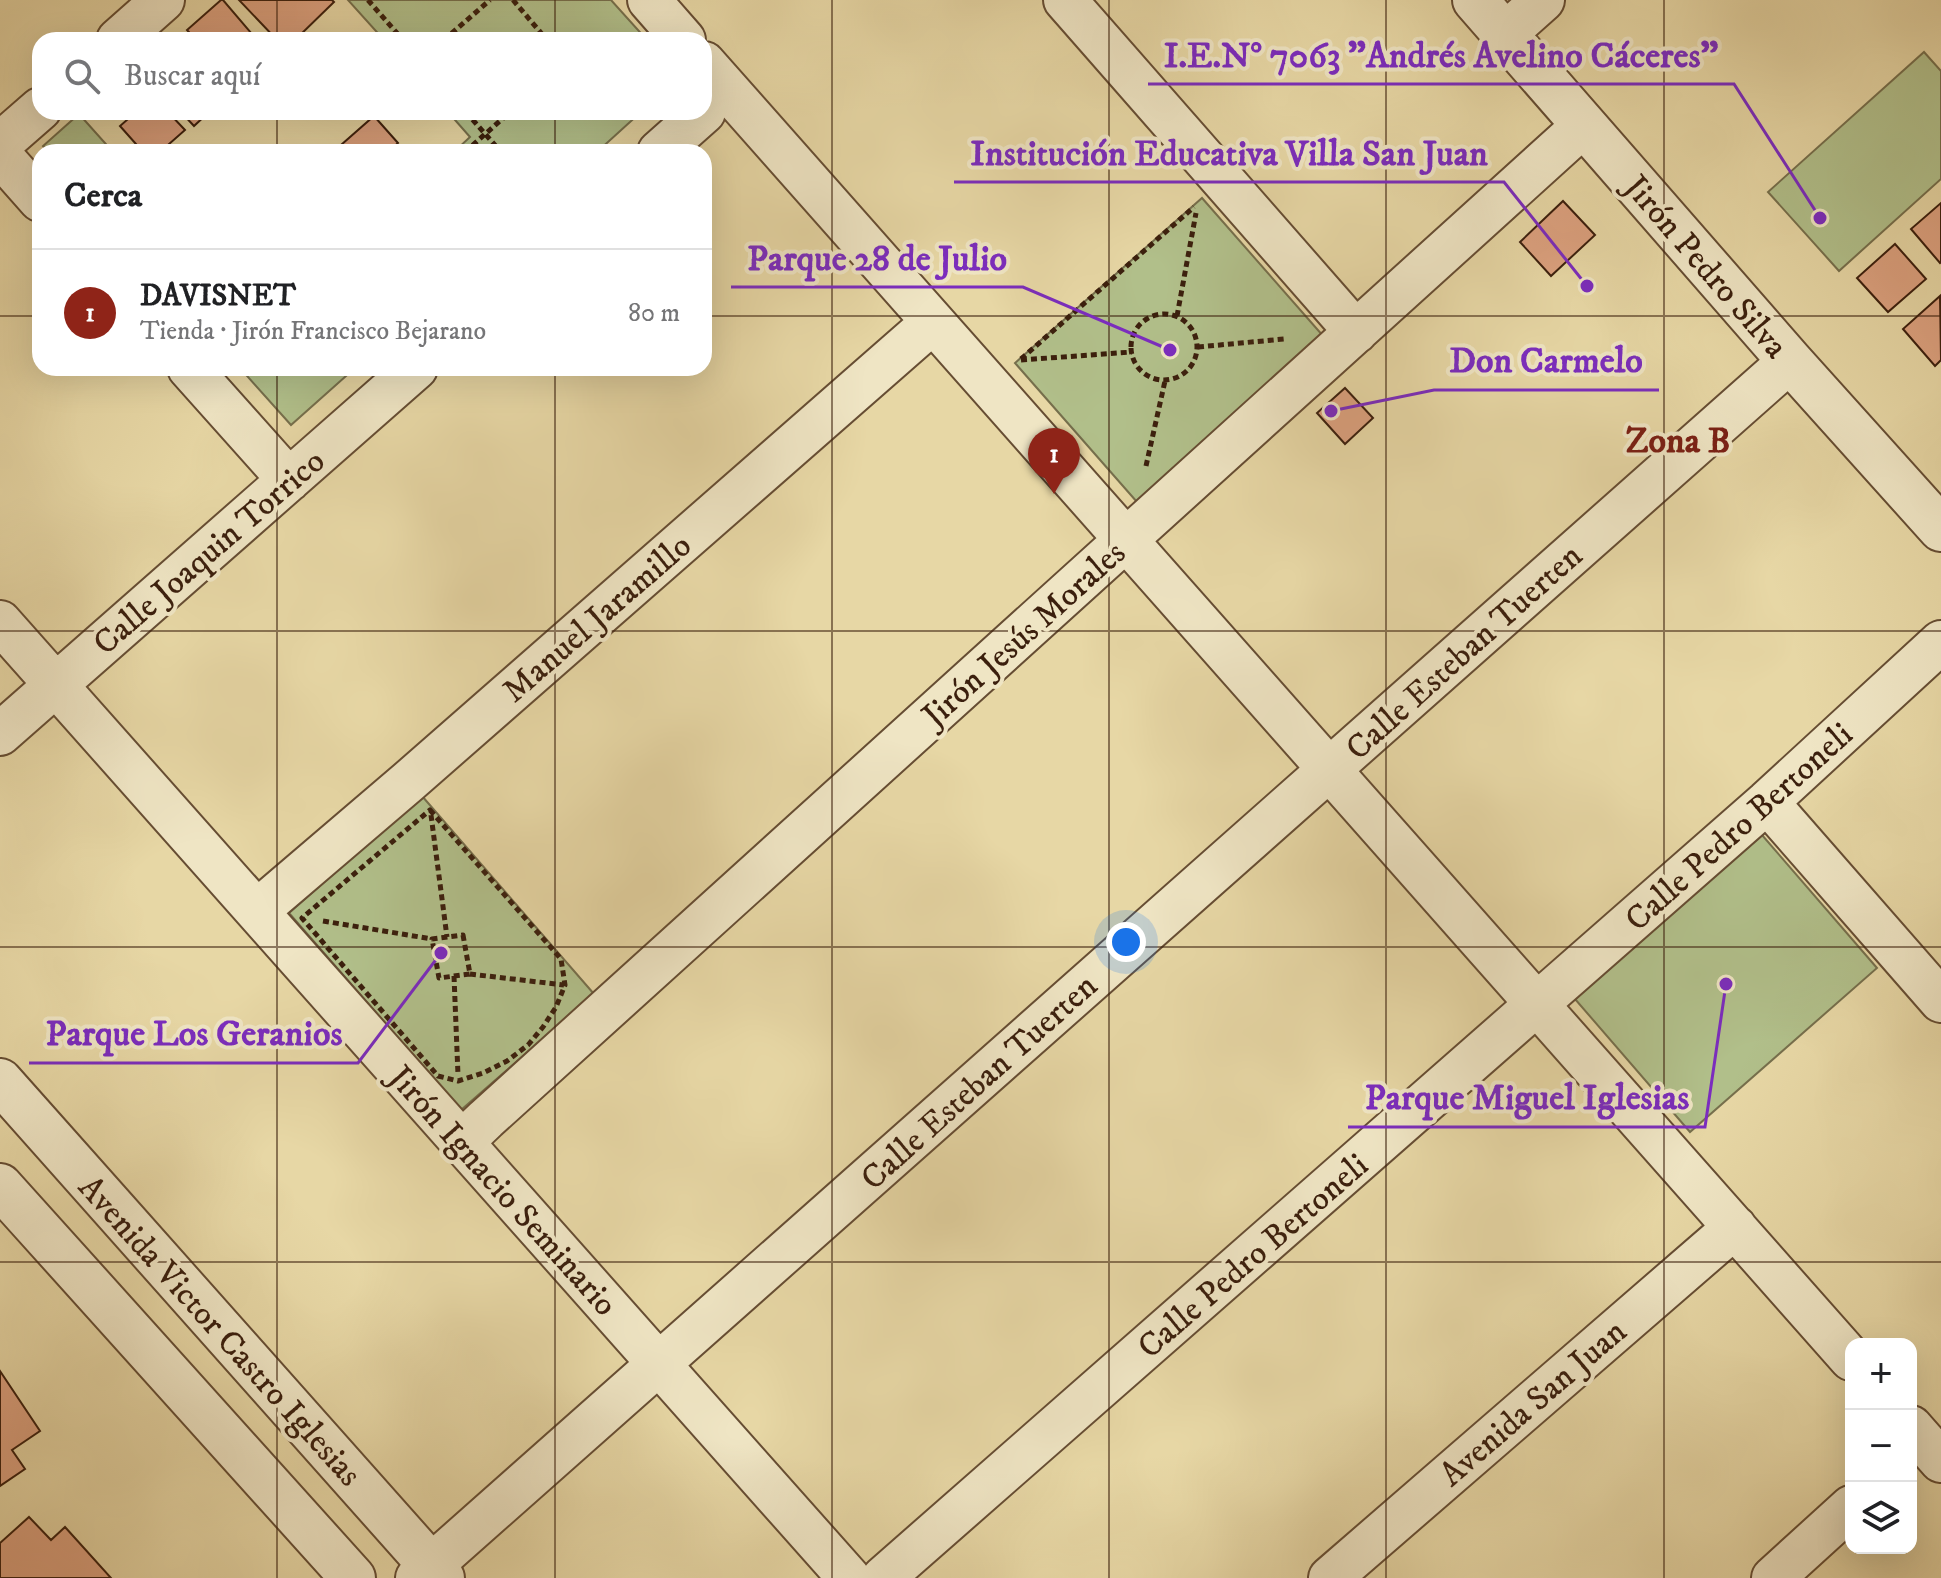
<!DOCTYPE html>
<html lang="es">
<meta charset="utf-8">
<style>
:root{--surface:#fff;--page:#f2f2f2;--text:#202124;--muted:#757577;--line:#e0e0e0;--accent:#8f2418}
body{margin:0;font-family:"IM FELL DW Pica",serif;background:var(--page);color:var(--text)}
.controls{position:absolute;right:24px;bottom:24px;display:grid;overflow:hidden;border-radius:16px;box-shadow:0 8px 32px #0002}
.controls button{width:72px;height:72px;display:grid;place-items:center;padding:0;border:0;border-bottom:2px solid var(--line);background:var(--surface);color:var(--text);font:40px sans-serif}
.you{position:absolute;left:1126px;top:942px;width:28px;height:28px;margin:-20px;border:6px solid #fff;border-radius:50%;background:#1a73e8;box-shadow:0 0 0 12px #1a73e833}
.badge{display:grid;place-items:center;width:52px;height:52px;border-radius:50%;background:var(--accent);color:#fff;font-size:26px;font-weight:700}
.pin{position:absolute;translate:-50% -66px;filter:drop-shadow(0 2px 4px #0008)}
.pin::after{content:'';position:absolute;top:42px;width:28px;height:24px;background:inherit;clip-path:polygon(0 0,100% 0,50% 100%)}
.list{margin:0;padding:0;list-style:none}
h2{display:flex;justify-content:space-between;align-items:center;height:104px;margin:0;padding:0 32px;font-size:34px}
h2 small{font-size:26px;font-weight:400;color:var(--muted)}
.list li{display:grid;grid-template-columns:52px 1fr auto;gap:24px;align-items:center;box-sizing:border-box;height:128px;padding:0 32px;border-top:2px solid var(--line)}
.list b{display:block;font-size:30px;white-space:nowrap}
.list p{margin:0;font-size:26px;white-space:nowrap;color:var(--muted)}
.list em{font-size:26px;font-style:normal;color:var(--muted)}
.icon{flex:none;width:44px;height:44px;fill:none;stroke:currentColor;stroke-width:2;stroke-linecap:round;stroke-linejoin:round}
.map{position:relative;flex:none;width:1941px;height:1578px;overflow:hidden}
.search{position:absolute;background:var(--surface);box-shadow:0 8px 32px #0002;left:32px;top:32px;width:680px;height:88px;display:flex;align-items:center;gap:20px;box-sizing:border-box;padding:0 28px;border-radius:24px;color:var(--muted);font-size:30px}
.panel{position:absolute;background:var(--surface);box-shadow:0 8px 32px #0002;left:32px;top:144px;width:680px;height:232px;border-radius:24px}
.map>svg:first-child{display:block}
.green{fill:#b1bf8a;stroke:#766f4c;stroke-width:2}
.building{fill:#dca17f;stroke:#3b1f0d;stroke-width:2}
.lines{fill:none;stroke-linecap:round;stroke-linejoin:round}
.minor-casing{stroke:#664d33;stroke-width:46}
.tertiary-casing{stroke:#664d33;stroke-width:48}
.path{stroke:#3b1f0d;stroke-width:5;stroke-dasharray:6 4;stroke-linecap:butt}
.minor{stroke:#efe5c4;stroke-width:42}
.tertiary{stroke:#efe5c4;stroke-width:44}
.grid{fill:none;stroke:#3b1f0d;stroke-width:2;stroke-opacity:0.55}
.labels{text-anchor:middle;stroke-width:8;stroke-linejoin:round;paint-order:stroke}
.street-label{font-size:34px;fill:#3b1f0d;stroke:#efe5c4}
.neighbourhood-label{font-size:36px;font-weight:bold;fill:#7a1f14;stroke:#efe5c4}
.leader{fill:none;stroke:#7b2cbf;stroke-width:3}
.callout-dot{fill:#7b2cbf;stroke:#efe5c4;stroke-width:3}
.callout-label{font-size:36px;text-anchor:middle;font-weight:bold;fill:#7b2cbf;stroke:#efe5c4;stroke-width:8;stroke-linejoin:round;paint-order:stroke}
</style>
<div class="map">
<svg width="1941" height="1578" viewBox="0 0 1941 1578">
<rect width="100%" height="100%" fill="#e7d7a5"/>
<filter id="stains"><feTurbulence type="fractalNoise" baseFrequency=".0025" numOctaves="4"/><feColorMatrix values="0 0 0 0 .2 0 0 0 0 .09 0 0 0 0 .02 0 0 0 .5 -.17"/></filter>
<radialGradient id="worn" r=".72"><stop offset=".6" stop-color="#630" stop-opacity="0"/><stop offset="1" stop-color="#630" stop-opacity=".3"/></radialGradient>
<!-- green -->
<path class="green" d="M 348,0 L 611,0 L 647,40 L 384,40 Z
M 1924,52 L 1941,71 L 1941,179 L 1839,271 L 1768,192 Z
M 448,112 L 641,112 L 597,152 L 454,152 L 470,137 Z
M 79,114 L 113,152 L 48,152 L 43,146 Z
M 1202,198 L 1324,337 L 1137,502 L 1015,363 Z
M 240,368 L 355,368 L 291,425 Z
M 422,796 L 594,994 L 461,1110 L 289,913 Z
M 1762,835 L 1877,968 L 1690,1132 L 1575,999 Z"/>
<!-- building -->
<path class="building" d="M 221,0 L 223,0 L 257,40 L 196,40 L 187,30 Z
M 239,0 L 332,0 L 334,2 L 295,40 L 277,40 Z
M 136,112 L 168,112 L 185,130 L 160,152 L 143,152 L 120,126 Z
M 181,112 L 209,112 L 194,126 Z
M 374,116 L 398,143 L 388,152 L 333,152 Z
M 1563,201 L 1595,235 L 1551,276 L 1520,242 Z
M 1941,203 L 1941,262 L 1940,263 L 1911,229 Z
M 1895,244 L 1926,279 L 1888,312 L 1857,278 Z
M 1940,296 L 1941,360 L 1935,366 L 1903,329 Z
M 1345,388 L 1373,418 L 1345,444 L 1317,413 Z
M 0,1371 L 40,1431 L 12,1450 L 25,1469 L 0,1486 Z
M 29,1517 L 51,1540 L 65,1527 L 111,1578 L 0,1578 L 0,1543 Z"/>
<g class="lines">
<!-- minor casing -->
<g class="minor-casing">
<path id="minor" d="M 649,0 L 684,40
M 1065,0 L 1356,332
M 1505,34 L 1543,0
M 118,40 L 163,0
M 704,63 L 1851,1359
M 0,144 L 40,109
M 659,152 L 704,112
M 0,155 L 40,200
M 189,368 L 289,480
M 0,622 L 849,1578
M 0,734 L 416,368
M 1767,802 L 1941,1001
M 257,911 L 408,782 L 933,322
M 462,1142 L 486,1119 L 1584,125
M 1911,1427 L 1941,1461
M 417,1578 L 1790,361
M 883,1578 L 1767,802 L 1941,642
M 1330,1578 L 1735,1227
M 1773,1578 L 1851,1507"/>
</g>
<!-- tertiary casing -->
<g class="tertiary-casing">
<path id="tertiary" d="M 1475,0 L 1790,361 L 1941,529
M 0,1081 L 442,1578
M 0,1186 L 353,1578"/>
</g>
<!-- path -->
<path class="path" d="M 368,0 L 403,40
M 513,0 L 547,40
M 444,40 L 490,0
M 466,112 L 501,152
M 465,152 L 510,112
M1131 347a33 33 0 1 1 66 0a33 33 0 1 1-66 0Z
M 1177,316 L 1196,213
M 1198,347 L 1284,339
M 1021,359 L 1194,207
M 1021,360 L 1132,352
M 1146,466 L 1165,381
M 430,810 L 561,959 L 565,985 L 556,1007 L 543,1027 L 528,1045 L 507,1061 L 483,1073 L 458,1081 L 438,1076 L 302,918 Z
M 431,815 L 447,937
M 323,921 L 432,939
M 463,935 L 470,974 L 439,978 L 432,939 Z
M 470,974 L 564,985
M 454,976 L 458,1075"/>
<!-- minor -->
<use href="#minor" class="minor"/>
<!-- tertiary -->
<use href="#tertiary" class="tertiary"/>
</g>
<!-- grid -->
<path class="grid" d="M 277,0 L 277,40M 555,0 L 555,40M 832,0 L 832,1578M 1109,0 L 1109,1578M 1386,0 L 1386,1578M 1664,0 L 1664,1578M 277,112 L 277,152M 555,112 L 555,152M 0,316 L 40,316M 704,316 L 1941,316M 277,368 L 277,1578M 555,368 L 555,1578M 0,631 L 1941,631M 0,947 L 1941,947M 0,1262 L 1941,1262"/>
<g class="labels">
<!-- street labels -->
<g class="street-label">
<text transform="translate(1707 266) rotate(49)" y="12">Jirón Pedro Silva</text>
<text transform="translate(208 551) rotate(-41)" y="12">Calle Joaquin Torrico</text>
<text transform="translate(596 617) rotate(-41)" y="12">Manuel Jaramillo</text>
<text transform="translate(1023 633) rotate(-42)" y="12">Jirón Jesús Morales</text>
<text transform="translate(1463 651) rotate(-42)" y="12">Calle Esteban Tuerten</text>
<text transform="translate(1738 826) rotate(-42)" y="12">Calle Pedro Bertoneli</text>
<text transform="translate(978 1081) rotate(-42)" y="12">Calle Esteban Tuerten</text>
<text transform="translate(504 1190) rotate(48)" y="12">Jirón Ignacio Seminario</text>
<text transform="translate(1252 1255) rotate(-41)" y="12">Calle Pedro Bertoneli</text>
<text transform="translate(221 1330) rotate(48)" y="12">Avenida Victor Castro Iglesias</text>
<text transform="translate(1532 1402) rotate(-41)" y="12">Avenida San Juan</text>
</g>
<!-- neighbourhood labels -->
<g class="neighbourhood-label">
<text x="1678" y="452">Zona B</text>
</g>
</g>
<!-- callouts -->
<path class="leader" d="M1820 218L1734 84H1148M1587 286L1504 182H954M1170 350L1023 287H731M1331 411L1434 390H1659M441 953L358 1063H29M1726 984L1705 1127H1348"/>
<g class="callout-dot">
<circle cx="1820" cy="218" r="8"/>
<circle cx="1587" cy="286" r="8"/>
<circle cx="1170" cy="350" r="8"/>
<circle cx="1331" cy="411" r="8"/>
<circle cx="441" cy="953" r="8"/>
<circle cx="1726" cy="984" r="8"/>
</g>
<g class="callout-label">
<text x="1441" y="67">I.E.N° 7063 "Andrés Avelino Cáceres"</text>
<text x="1229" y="165">Institución Educativa Villa San Juan</text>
<text x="877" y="270">Parque 28 de Julio</text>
<text x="1546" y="372">Don Carmelo</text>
<text x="194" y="1045">Parque Los Geranios</text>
<text x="1527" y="1109">Parque Miguel Iglesias</text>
</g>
<rect width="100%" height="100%" filter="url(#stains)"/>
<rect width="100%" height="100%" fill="url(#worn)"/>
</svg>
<div class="controls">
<button>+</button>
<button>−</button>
<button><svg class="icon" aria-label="layers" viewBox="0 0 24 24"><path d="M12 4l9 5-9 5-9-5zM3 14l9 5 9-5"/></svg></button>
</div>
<div class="you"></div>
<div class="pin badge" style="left:1054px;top:494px">1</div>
<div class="search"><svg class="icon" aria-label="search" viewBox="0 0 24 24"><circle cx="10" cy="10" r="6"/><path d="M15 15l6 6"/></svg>Buscar aquí</div>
<section class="panel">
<h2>Cerca<small></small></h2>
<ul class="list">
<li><span class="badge">1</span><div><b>DAVISNET</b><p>Tienda · Jirón Francisco Bejarano</p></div><em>80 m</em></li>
</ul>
</section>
</div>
